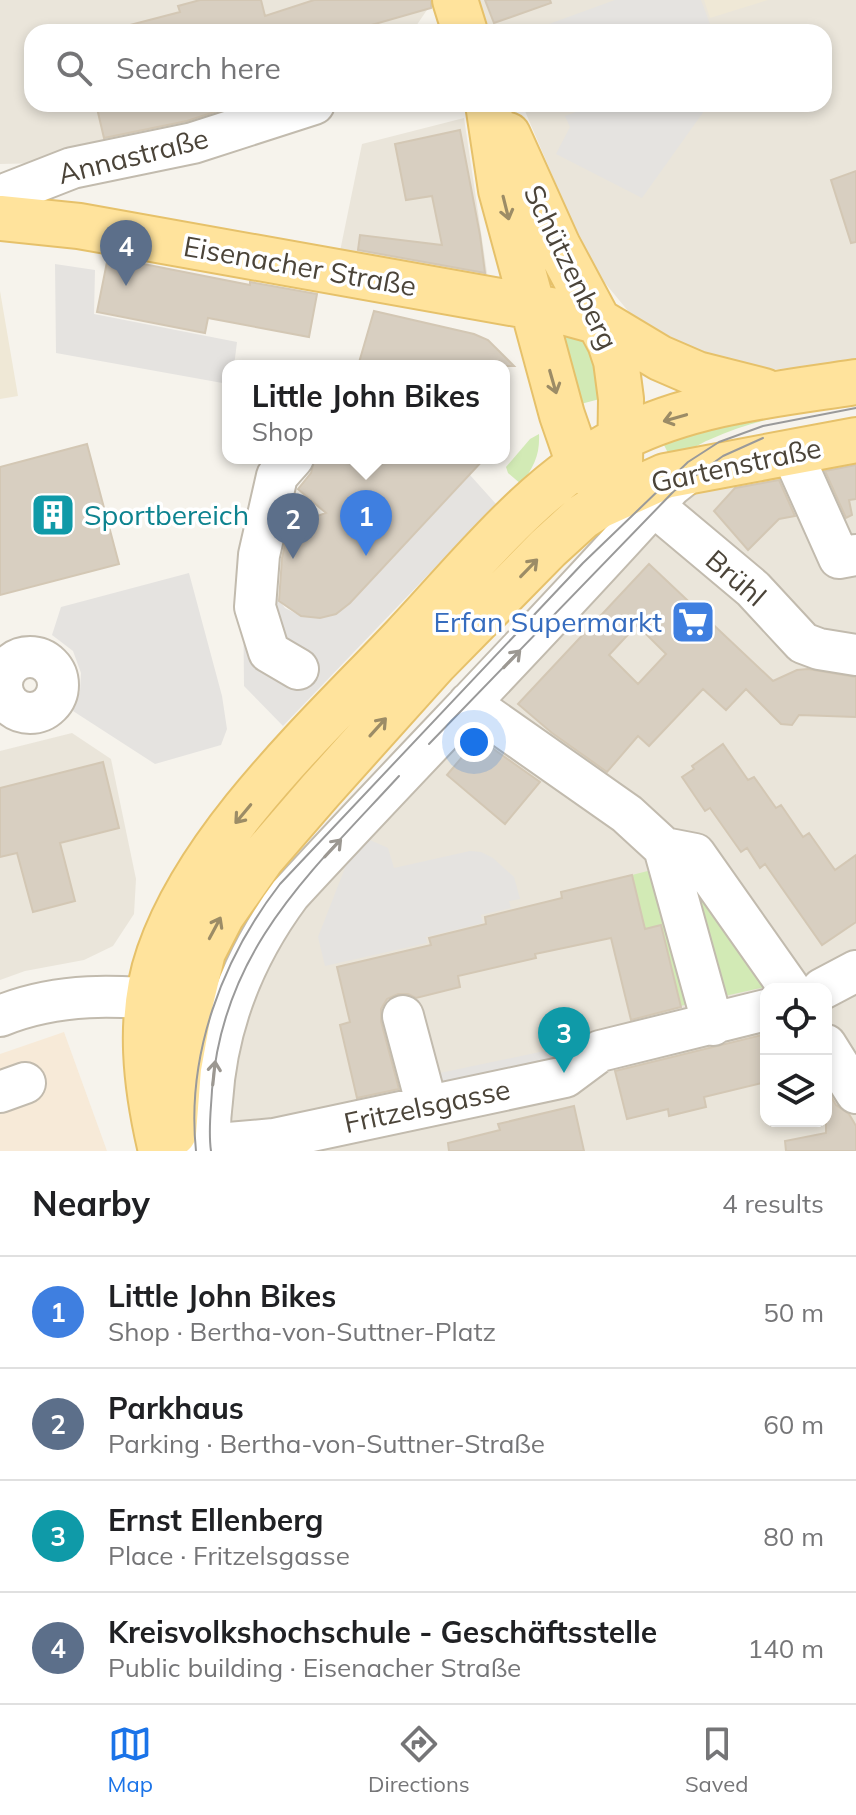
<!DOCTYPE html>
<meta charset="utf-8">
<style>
:root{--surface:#fff;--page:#f2f2f2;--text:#202124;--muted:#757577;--line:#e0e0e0;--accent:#1a73e8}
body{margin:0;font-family:Mulish,sans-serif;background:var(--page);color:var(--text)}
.controls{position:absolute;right:24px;bottom:24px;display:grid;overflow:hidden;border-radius:16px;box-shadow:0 4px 12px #0003}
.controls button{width:72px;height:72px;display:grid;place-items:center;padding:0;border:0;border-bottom:2px solid var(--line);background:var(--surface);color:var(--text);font:40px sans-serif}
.you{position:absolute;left:474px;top:742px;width:28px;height:28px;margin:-20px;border:6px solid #fff;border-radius:50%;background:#1a73e8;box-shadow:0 0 0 12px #1a73e833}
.badge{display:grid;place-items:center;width:52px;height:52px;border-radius:50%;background:var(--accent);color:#fff;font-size:26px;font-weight:700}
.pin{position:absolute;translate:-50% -66px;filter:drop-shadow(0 2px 4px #0008)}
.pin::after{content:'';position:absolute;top:42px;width:28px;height:24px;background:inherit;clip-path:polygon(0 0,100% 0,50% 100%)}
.popup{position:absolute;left:222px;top:360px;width:288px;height:104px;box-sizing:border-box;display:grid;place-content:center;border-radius:16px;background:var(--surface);filter:drop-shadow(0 2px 6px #0005);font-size:26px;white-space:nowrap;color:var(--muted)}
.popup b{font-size:30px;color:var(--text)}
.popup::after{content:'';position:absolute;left:50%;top:100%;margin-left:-16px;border:16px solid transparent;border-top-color:var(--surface)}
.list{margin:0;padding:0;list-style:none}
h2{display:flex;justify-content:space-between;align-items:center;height:104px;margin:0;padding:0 32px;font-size:34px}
h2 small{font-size:26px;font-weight:400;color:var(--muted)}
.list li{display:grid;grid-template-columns:52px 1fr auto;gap:24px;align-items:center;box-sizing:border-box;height:112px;padding:0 32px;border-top:2px solid var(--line)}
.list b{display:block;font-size:30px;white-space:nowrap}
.list p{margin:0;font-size:26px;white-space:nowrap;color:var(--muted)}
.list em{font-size:26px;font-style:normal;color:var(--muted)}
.icon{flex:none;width:44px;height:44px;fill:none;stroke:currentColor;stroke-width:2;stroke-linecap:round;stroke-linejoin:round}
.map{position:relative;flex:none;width:856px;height:1151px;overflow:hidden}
.search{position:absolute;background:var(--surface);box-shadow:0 4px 12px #0003;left:24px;right:24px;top:24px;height:88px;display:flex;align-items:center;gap:20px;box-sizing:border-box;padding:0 28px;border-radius:24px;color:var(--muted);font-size:30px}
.sheet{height:552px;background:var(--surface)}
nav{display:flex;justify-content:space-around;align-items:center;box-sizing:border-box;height:112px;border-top:2px solid var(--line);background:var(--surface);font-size:22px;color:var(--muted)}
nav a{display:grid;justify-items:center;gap:4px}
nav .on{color:var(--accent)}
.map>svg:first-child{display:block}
.residential{fill:#eae5da;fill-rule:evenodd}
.commercial{fill:#f7ead8}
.education{fill:#efe8d6}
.green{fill:#d2eab5}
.parking{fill:#e5e3e0}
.building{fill:#d8cfc1;stroke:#d3c7b4;stroke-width:2;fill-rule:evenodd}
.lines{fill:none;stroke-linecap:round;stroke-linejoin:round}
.minor-casing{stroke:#c2bbae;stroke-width:44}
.major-casing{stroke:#e6c16a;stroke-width:48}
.minor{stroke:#fff;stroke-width:40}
.major{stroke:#ffe39c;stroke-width:44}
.tram{stroke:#9a9a9a;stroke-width:2}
.oneway{stroke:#9c8c66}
.oneway2{stroke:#9c9892}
.labels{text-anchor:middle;stroke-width:7;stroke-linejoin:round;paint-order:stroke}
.street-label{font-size:28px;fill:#4b4439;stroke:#fff}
.culture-label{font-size:28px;fill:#0d838f;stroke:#fff;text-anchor:start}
.shop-label{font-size:28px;fill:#366cbe;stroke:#fff;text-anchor:end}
</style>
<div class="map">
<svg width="856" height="1151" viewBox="0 0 856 1151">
<rect width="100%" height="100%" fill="#f6f3ec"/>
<!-- residential -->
<path class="residential" d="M 0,0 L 432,0 L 433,1 L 412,32 L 32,32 L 32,104 L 279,104 L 45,163 L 0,164 Z
M 478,0 L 856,0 L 856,359 L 813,367 L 762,370 L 698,353 L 633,317 L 605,283 L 581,243 L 522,104 L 824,104 L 824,32 L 491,32 Z
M 464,118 L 488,279 L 338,261 L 362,144 Z
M 856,455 L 856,1151 L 205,1151 L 227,989 L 686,491 ZM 766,989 L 826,989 L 826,1121 L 766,1121 Z
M 72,733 L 111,759 L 136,879 L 134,914 L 113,946 L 84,960 L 25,971 L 0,980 L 0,751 Z"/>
<!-- commercial -->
<path class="commercial" d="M 64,1032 L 107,1151 L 0,1151 L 0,1054 Z"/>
<!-- education -->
<path class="education" d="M 704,0 L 768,0 L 710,18 Z
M 0,291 L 18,396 L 0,399 Z"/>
<!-- green -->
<path class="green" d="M 564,330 L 581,332 L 611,396 L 577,405 L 561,343 Z
M 786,415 C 761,421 735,428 711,439 C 696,445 686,454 670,457 L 663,443 L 680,431 Z
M 539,434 C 540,455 534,467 521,484 L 508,473 L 506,467 L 530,439 Z
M 683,862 L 770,986 L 680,1006 L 661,926 L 645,929 L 632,875 Z"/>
<!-- parking -->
<path class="parking" d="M 615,0 L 701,0 L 713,32 L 527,32 Z
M 597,104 L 709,104 L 642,198 L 556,154 L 570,127 L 565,116 Z
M 55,264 L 95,270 L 94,314 L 237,342 L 234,366 L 228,366 L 228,384 L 56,353 Z
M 470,475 L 496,504 L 283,726 L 244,686 L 243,583 L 269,587 L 285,608 L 301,616 L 320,618 L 336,614 L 350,603 Z
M 189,573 L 222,696 L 227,729 L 221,745 L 155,764 L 73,711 L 80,691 L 81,673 L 73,651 L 52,635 L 61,607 Z
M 363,837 L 388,848 L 394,868 L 470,851 L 481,852 L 493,858 L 514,877 L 520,899 L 509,901 L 511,908 L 481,915 L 483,923 L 426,937 L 427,943 L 325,966 L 318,937 L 354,845 Z
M 554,1049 L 560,1077 L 441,1103 L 435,1074 Z"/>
<!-- building -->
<path class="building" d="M 200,0 L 261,0 L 265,16 L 314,0 L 431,0 L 431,8 L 347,32 L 131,32 L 130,25 L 180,12 L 178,6 Z
M 485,0 L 550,0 L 551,3 L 494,23 Z
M 96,104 L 239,104 L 187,121 L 104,138 Z
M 460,130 L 480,235 L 485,273 L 358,250 L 360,235 L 442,245 L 432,196 L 406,200 L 395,144 Z
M 856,171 L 856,242 L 851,243 L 831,180 Z
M 108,257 L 250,285 L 250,282 L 317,294 L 309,337 L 208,318 L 205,333 L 97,312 Z
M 374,311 L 474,334 L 488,340 L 514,366 L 358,366 Z
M 87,444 L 119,564 L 0,595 L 0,467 Z
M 315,458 L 485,458 L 350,603 L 336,614 L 320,618 L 301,616 L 279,601 L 282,558 L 289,526 L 326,513 L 298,489 L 311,473 Z
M 856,465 L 856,499 L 849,500 L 852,515 L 846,518 L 825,471 Z
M 779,480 L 795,516 L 779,519 L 748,550 L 714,511 L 735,488 Z
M 649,564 L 773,681 L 797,670 L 808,669 L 856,677 L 856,717 L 799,715 L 792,725 L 781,724 L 746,689 L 726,710 L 703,689 L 649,746 L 638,736 L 607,772 L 552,733 L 518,704 ZM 637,625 L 666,654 L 638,684 L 609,655 Z
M 478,738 L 540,782 L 505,824 L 447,775 Z
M 723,744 L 748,780 L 754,777 L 776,808 L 781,805 L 803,837 L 809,833 L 835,870 L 856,855 L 856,922 L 822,945 L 765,864 L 760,868 L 747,848 L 741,852 L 710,808 L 705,811 L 682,777 L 694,769 L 692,766 Z
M 103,762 L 119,828 L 60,843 L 75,901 L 33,912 L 17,853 L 0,857 L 0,788 Z
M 632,875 L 645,929 L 661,925 L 681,1007 L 631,1020 L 611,938 L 535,954 L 536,958 L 458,976 L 460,987 L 416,998 L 408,994 L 398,994 L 387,999 L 381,1009 L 381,1021 L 399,1089 L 357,1098 L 340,1025 L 350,1022 L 337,967 L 431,945 L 429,938 L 486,924 L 485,917 L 562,898 L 561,892 Z
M 766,1034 L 766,1082 L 704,1097 L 706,1107 L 669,1116 L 668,1109 L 627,1119 L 615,1071 Z
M 826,1088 L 836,1105 L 849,1114 L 856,1126 L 856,1151 L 786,1151 L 785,1141 L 826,1133 Z
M 574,1106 L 584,1151 L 449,1151 L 448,1143 L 500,1130 L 498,1124 Z"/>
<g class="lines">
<!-- minor casing -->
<g class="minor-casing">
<path id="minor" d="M 0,198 L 8,193 L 72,168 L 193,143 L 314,104
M 792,453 L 839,558 L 856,555
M 293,458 L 277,476 L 259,555 L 255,607 L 269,652 L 298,669
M 666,516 L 753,589 L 803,643 L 819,649 L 856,655
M2 685a28 28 0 1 1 56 0a28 28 0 1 1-56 0Z
M 469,703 L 627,814 L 664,848 L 695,854 L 790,989
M 664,848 L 713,1025
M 822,989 L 856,971
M 0,1016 C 59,992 117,995 179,1001
M 403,1016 L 427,1106
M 826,1045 L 856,1093
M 0,1092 L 25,1083
M 182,1147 L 274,1139 L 565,1077 L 600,1051 L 766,1010
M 211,1151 C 209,1135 210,1117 212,1101 C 217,1024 244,956 290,894 C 416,757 547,625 671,486 L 690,471"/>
</g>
<!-- major casing -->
<g class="major-casing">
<path id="major" d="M 455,0 L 465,32
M 488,104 L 501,190 L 562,415 L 579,464 L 599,483
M 508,135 L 558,246 L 610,343 L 616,361 L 621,399 L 620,465
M 0,218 L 79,226 L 567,313 L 600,322 L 660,358 L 697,374 L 764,391
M 174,1133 L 179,1068 L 191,1002 L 203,952 L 222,915 L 262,858 L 320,791 L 435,663 L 548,548 L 582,517 L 599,506 L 665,476 L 856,440
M 161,1151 C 146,1088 137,1017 159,954 C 200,835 319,727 404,637 C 471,566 534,483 622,438 C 693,402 778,394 856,382"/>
</g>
<!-- minor -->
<use href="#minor" class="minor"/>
<!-- major -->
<use href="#major" class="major"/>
<!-- tram -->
<path class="tram" d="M 429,744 L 674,491 L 723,456 L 763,438
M 196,1151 C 186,1055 222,959 280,884 L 583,563 L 688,462 L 719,442 L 763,426 L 856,408
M 211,1151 C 208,1131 211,1110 212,1090 C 223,949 310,873 399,776"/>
</g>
<!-- one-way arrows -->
<defs><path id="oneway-shaft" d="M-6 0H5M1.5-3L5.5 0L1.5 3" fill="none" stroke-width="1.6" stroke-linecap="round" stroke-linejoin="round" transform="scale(2)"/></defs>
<g class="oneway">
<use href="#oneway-shaft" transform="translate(506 208) rotate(76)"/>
<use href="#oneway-shaft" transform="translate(553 382) rotate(74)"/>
<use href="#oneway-shaft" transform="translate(675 418) rotate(164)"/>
<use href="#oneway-shaft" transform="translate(529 568) rotate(-46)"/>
<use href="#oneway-shaft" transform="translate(378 727) rotate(-48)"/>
<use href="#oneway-shaft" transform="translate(243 814) rotate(130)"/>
<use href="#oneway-shaft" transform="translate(215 928) rotate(-62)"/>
</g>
<g class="oneway2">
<use href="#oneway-shaft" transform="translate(512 659) rotate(-46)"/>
<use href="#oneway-shaft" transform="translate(333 848) rotate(-47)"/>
<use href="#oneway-shaft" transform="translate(214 1073) rotate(-84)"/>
</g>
<!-- icons -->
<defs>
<g id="building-square" transform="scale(2.3)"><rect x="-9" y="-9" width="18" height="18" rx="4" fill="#0f9aa8" stroke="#fff"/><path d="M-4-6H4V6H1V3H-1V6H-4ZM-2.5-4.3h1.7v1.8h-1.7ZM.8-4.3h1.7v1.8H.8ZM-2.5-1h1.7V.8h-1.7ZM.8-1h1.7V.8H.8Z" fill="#fff"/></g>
<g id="supermarket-square" transform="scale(2.3)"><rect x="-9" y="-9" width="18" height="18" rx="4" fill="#3f7fe0" stroke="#fff"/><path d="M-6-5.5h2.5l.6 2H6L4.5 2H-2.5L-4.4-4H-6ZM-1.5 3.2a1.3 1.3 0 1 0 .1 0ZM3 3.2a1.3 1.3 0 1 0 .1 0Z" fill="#fff"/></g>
</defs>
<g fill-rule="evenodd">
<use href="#building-square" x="53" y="515"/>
<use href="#supermarket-square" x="693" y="622"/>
</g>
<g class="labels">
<!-- street labels -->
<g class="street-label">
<text transform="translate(133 156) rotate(-14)" y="10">Annastraße</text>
<text transform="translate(300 266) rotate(10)" y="10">Eisenacher Straße</text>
<text transform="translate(571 267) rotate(64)" y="10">Schützenberg</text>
<text transform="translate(736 465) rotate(-12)" y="10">Gartenstraße</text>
<text transform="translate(736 578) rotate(41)" y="10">Brühl</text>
<text transform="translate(427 1106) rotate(-12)" y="10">Fritzelsgasse</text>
</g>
<!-- culture labels -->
<g class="culture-label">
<text x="84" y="525">Sportbereich</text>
</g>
<!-- shop labels -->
<g class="shop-label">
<text x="662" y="632">Erfan Supermarkt</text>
</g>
</g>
</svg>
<div class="controls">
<button><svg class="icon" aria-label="locate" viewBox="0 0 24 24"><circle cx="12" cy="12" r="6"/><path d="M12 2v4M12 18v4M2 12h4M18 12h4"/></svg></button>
<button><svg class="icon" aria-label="layers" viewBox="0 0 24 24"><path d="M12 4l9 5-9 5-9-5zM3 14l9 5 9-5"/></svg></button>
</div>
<div class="you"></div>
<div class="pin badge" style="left:366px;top:556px;background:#3f7fe0">1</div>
<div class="popup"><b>Little John Bikes</b>Shop</div>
<div class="pin badge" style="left:293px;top:559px;background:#5c6f8a">2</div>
<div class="pin badge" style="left:564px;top:1073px;background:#0f9aa8">3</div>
<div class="pin badge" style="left:126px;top:286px;background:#5c6f8a">4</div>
<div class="search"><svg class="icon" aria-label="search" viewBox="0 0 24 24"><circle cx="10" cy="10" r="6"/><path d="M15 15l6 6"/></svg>Search here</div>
</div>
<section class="sheet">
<h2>Nearby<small>4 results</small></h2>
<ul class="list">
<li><span class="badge" style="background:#3f7fe0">1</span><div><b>Little John Bikes</b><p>Shop · Bertha-von-Suttner-Platz</p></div><em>50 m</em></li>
<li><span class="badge" style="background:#5c6f8a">2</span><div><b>Parkhaus</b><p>Parking · Bertha-von-Suttner-Straße</p></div><em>60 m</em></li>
<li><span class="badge" style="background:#0f9aa8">3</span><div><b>Ernst Ellenberg</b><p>Place · Fritzelsgasse</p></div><em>80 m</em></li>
<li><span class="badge" style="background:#5c6f8a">4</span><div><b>Kreisvolkshochschule - Geschäftsstelle</b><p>Public building · Eisenacher Straße</p></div><em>140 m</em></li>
</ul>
</section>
<nav>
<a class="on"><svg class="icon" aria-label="map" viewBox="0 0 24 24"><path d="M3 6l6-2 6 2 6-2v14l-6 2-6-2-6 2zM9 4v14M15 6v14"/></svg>Map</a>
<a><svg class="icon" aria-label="directions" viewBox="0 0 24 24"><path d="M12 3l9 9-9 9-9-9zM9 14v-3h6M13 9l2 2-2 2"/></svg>Directions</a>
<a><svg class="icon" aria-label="saved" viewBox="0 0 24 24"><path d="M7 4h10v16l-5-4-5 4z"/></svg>Saved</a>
</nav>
